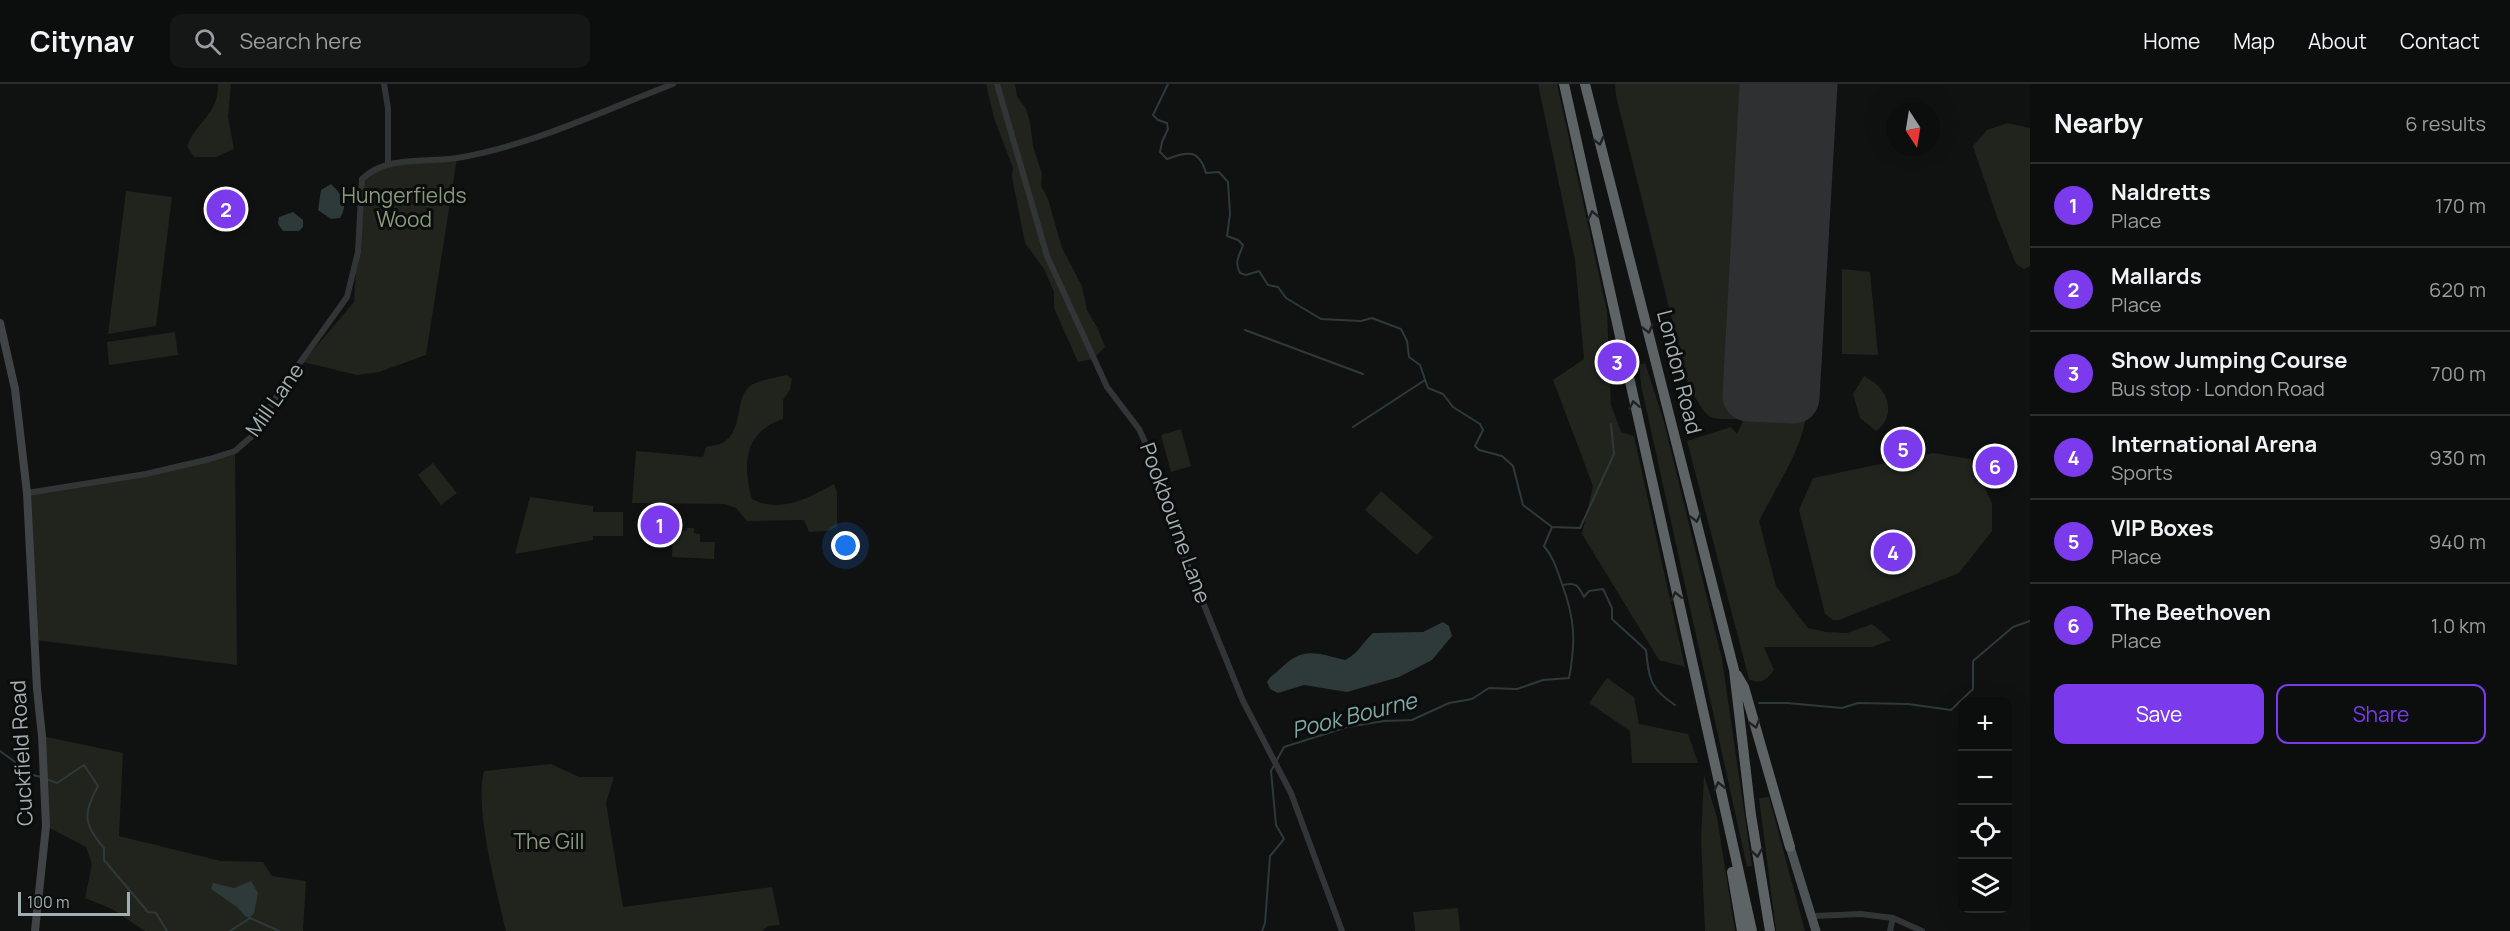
<!DOCTYPE html>
<meta charset="utf-8">
<style>
:root{--surface:#0c0d0d;--page:#151616;--text:#f1f3f6;--muted:#9a9c9d;--line:#2c2d2e;--accent:#7c3aed}
body{margin:0;font-family:Manrope,sans-serif;background:var(--page);color:var(--text)}
.controls{position:absolute;right:18px;bottom:18px;display:grid;overflow:hidden;border-radius:12px;box-shadow:0 6px 24px #0002}
.controls button{width:54px;height:54px;display:grid;place-items:center;padding:0;border:0;border-bottom:2px solid var(--line);background:var(--surface);color:var(--text);font:30px sans-serif}
.compass{position:absolute;left:1886px;top:18px;width:54px;height:54px;border-radius:50%;background:var(--surface);box-shadow:0 6px 24px #0002;rotate:168deg}
.scale{position:absolute;left:18px;bottom:15px;width:112px;box-sizing:border-box;padding-left:6px;border:3px solid #a3aeb0;border-top:0;font-size:16px;line-height:21px;white-space:nowrap;color:#a3aeb0;-webkit-text-stroke:4px #0b0c0c;paint-order:stroke}
.you{position:absolute;left:846px;top:462px;width:21px;height:21px;margin:-15px;border:4px solid #fff;border-radius:50%;background:#1a73e8;box-shadow:0 0 0 9px #1a73e833}
.badge{display:grid;place-items:center;width:39px;height:39px;border-radius:50%;background:var(--accent);color:#fff;font-size:20px;font-weight:700}
.pin{position:absolute;translate:-50% -50%;border:3px solid #fff;box-shadow:0 2px 6px #0006}
.list{margin:0;padding:0;list-style:none}
h2{display:flex;justify-content:space-between;align-items:center;height:78px;margin:0;padding:0 24px;font-size:26px}
h2 small{font-size:20px;font-weight:400;color:var(--muted)}
.list li{display:grid;grid-template-columns:39px 1fr auto;gap:18px;align-items:center;box-sizing:border-box;height:84px;padding:0 24px;border-top:2px solid var(--line)}
.list b{display:block;font-size:22px;white-space:nowrap}
.list p{margin:0;font-size:20px;white-space:nowrap;color:var(--muted)}
.list em{font-size:20px;font-style:normal;color:var(--muted)}
.actions{display:flex;gap:12px;padding:18px 24px}
.actions a{flex:1;padding:14px 0;border:2px solid var(--accent);border-radius:12px;text-align:center;font-size:21px;color:var(--accent)}
.actions .main{background:var(--accent);color:#fff}
.icon{flex:none;width:33px;height:33px;fill:none;stroke:currentColor;stroke-width:2;stroke-linecap:round;stroke-linejoin:round}
.map{position:relative;flex:none;width:2030px;height:847px;overflow:hidden}
header{display:flex;align-items:center;gap:36px;box-sizing:border-box;height:84px;padding:0 30px;background:var(--surface);border-bottom:2px solid var(--line)}
header strong{font-size:28px}
nav{display:flex;gap:33px;margin-inline-start:auto;font-size:21px}
.search{width:420px;height:54px;background:var(--page);display:flex;align-items:center;gap:15px;box-sizing:border-box;padding:0 21px;border-radius:12px;color:var(--muted);font-size:22px}
main{display:flex}
aside{flex:1;background:var(--surface)}
.map>svg:first-child{display:block}
.green{fill:#20241d}
.water{fill:#2e3a3a}
.lines{fill:none;stroke-linecap:round;stroke-linejoin:round}
.stream{stroke:#2e3a3a;stroke-width:2}
.runway{stroke:#2e3031;stroke-width:51}
.street{stroke:#323536;stroke-width:6}
.secondary{stroke:#404446;stroke-width:8}
.primary{stroke:#4e5355;stroke-width:9}
.highway{stroke:#5e6466;stroke-width:10}
.oneway{stroke:#202222}
.labels{text-anchor:middle;stroke-width:6;stroke-linejoin:round;paint-order:stroke}
.park-label{font-size:21px;fill:#89997c;stroke:#0b0c0c}
.street-label{font-size:21px;fill:#a3aeb0;stroke:#0b0c0c}
.water-label{font-size:22px;font-style:italic;fill:#7ea8a6;stroke:#0b0c0c}
</style>
<header>
<strong>Citynav</strong>
<div class="search"><svg class="icon" aria-label="search" viewBox="0 0 24 24"><circle cx="10" cy="10" r="6"/><path d="M15 15l6 6"/></svg>Search here</div>
<nav><a>Home</a><a>Map</a><a>About</a><a>Contact</a></nav>
</header>
<main>
<div class="map">
<svg width="2030" height="847" viewBox="0 0 2030 847">
<rect width="100%" height="100%" fill="#101111"/>
<!-- green -->
<path class="green" d="M 218,0 L 231,0 L 228,33 L 234,65 L 216,73 L 194,73 L 187,62 C 197,37 219,29 218,0 Z
M 986,0 L 1015,0 L 1017,12 L 1026,25 L 1030,38 L 1033,62 L 1042,90 L 1041,102 L 1048,115 L 1062,164 L 1082,202 L 1087,226 L 1098,245 L 1105,263 L 1093,275 L 1078,278 L 1054,224 L 1054,208 L 1044,185 L 1025,159 L 1012,93 L 1013,84 L 994,34 Z
M 1538,0 L 1557,0 L 1607,227 L 1611,321 L 1621,348 L 1634,352 L 1685,583 L 1659,576 L 1582,450 L 1593,402 L 1553,296 L 1584,275 L 1575,176 Z
M 1615,0 L 1765,0 L 1748,312 L 1744,334 L 1808,318 C 1806,361 1778,399 1759,437 L 1776,502 L 1808,544 L 1826,548 L 1847,549 L 1872,540 L 1891,556 L 1872,563 L 1764,563 L 1774,586 C 1766,596 1762,601 1749,595 L 1687,357 L 1731,343 L 1737,350 L 1744,335 C 1705,335 1710,338 1689,303 L 1616,12 Z
M 2007,39 L 2030,44 L 2030,182 L 2024,185 L 2016,180 L 1997,133 L 1973,62 L 1987,46 Z
M 457,74 L 426,271 L 379,288 L 357,291 L 303,278 L 354,218 L 362,95 L 388,79 Z
M 126,107 L 172,113 L 156,242 L 108,250 Z
M 1842,185 L 1870,188 L 1878,271 L 1842,270 Z
M 175,248 L 178,271 L 109,281 L 107,258 Z
M 1645,279 L 1664,338 L 1722,575 L 1752,782 L 1747,783 L 1641,301 L 1639,281 Z
M 787,291 L 792,295 L 790,306 L 783,316 L 783,335 C 744,348 742,380 752,415 C 780,430 808,414 834,400 L 837,408 L 837,443 L 827,447 L 809,448 L 804,436 L 747,437 L 736,424 L 724,420 L 632,419 L 636,367 L 703,373 L 706,363 C 711,362 719,361 724,358 C 744,345 734,315 750,302 C 760,295 776,294 787,291 Z
M 1864,292 C 1869,295 1876,299 1880,304 C 1892,318 1891,337 1876,347 L 1860,334 L 1853,310 Z
M 1181,345 L 1191,382 L 1171,388 L 1161,351 Z
M 235,367 L 237,581 L 35,556 L 27,409 L 146,390 Z
M 1933,369 L 1971,375 L 1992,419 L 1992,447 L 1959,489 L 1839,536 L 1833,536 L 1825,530 L 1799,426 L 1813,394 Z
M 433,379 L 457,409 L 441,421 L 418,391 Z
M 1381,407 L 1433,453 L 1417,471 L 1365,426 Z
M 530,413 L 593,422 L 593,428 L 623,428 L 623,452 L 593,452 L 593,456 L 515,470 Z
M 687,444 L 694,444 L 694,449 L 700,450 L 700,458 L 715,458 L 714,475 L 672,473 L 673,446 L 686,447 Z
M 1607,594 L 1634,613 L 1639,640 L 1688,650 L 1698,679 L 1632,679 L 1630,647 L 1589,619 Z
M 42,652 L 123,669 L 119,752 L 221,777 L 263,778 L 272,792 L 306,797 L 303,847 L 145,847 L 112,825 L 85,814 L 92,780 L 86,763 L 46,742 Z
M 551,680 L 579,693 L 614,693 L 606,719 L 623,823 L 772,803 L 780,841 L 768,842 L 762,847 L 506,847 C 497,808 474,724 484,687 Z
M 1704,691 L 1717,733 L 1735,847 L 1705,847 L 1701,755 Z
M 1769,713 L 1805,847 L 1776,847 L 1759,714 Z
M 1458,824 L 1460,847 L 1415,847 L 1413,828 Z"/>
<!-- water -->
<path class="water" d="M 331,100 C 342,111 349,119 340,134 L 331,135 L 318,126 L 321,106 Z
M 293,128 L 303,136 L 303,143 L 299,147 L 283,147 L 278,140 L 279,133 Z
M 1443,538 L 1449,542 L 1452,552 L 1432,576 L 1399,593 L 1347,608 L 1304,601 L 1278,609 L 1270,605 L 1267,598 C 1270,592 1275,590 1280,585 C 1303,562 1316,569 1345,576 C 1359,569 1362,559 1373,549 L 1423,548 Z
M 251,797 L 258,809 L 254,829 L 250,834 L 245,832 L 237,823 L 211,805 L 213,799 L 234,804 Z"/>
<g class="lines">
<!-- stream -->
<path class="stream" d="M 1168,0 L 1153,31 L 1158,36 L 1167,39 L 1168,45 L 1162,58 L 1160,68 L 1167,75 C 1188,67 1199,65 1206,89 L 1219,88 L 1228,98 L 1230,130 L 1227,152 L 1238,156 L 1243,161 C 1239,173 1234,177 1240,189 L 1246,191 L 1259,187 L 1268,201 L 1278,203 L 1286,214 L 1321,235 L 1361,237 L 1372,234 L 1401,245 L 1407,257 L 1409,273 L 1420,281 L 1428,304 L 1443,310 L 1453,323 L 1480,340 L 1483,346 L 1475,362 L 1479,366 L 1502,372 L 1513,382 L 1523,421 L 1552,443
M 1245,246 L 1363,290
M 1353,343 L 1425,296
M 1552,443 L 1580,444 L 1614,370 L 1611,340
M 1563,501 C 1576,498 1578,501 1584,513 L 1589,507 L 1603,505 L 1612,524 L 1612,535 L 1646,566 C 1649,595 1650,605 1675,621
M 1759,619 L 1787,619 L 1842,624 L 1858,619 L 1908,620 L 1951,626 L 1973,605 L 1973,577 L 2013,543 L 2030,537
M 0,667 L 33,691 L 41,693
M 46,695 L 57,699 L 84,681 L 98,702 C 83,729 83,740 104,764 L 104,776 L 148,828 L 156,829 L 167,847
M 230,847 L 250,834 L 279,847
M 1262,847 L 1265,839 L 1270,772 L 1284,755 L 1276,741 L 1271,687 L 1284,663 L 1347,643 L 1384,637 L 1412,636 L 1449,619 L 1472,615 L 1489,604 L 1517,605 L 1543,596 L 1569,594 C 1576,558 1575,535 1562,500 C 1557,486 1554,474 1544,462 L 1552,443"/>
<!-- runway -->
<path class="runway" d="M 1765,0 L 1748,312 L 1794,314 L 1812,0"/>
<!-- street -->
<path class="street" d="M 384,0 L 388,24 L 388,79
M 997,0 L 1047,172 L 1107,303 L 1139,345 L 1160,391 L 1180,462 L 1243,617 L 1291,709 L 1342,847
M 27,409 L 146,390 L 210,375 L 235,367 L 251,353 L 284,301 L 347,213 L 358,168 L 362,95 C 387,71 425,79 457,74 C 533,61 602,27 673,0
M 1813,832 L 1861,830 L 1893,834 L 1922,847
M 1890,847 L 1893,834"/>
<!-- secondary -->
<path class="secondary" d="M 0,239 L 15,305 L 27,409 L 37,605 L 42,652 L 46,742 L 35,847"/>
<!-- primary -->
<path class="primary" d="M 1790,763 L 1816,847"/>
<!-- highway -->
<path class="highway" d="M 1564,0 L 1752,847
M 1585,0 L 1734,586 L 1751,731 L 1770,847
M 1737,591 L 1744,603 L 1790,763
M 1732,788 L 1742,847"/>
</g>
<!-- one-way arrows -->
<defs><path id="oneway-chevron" d="M-2-3.5L2.5 0L-2 3.5" fill="none" stroke-width="1.6" stroke-linecap="round" stroke-linejoin="round" transform="scale(1.5)"/></defs>
<g class="oneway">
<use href="#oneway-chevron" transform="translate(1599 57) rotate(75)"/>
<use href="#oneway-chevron" transform="translate(1593 131) rotate(-102)"/>
<use href="#oneway-chevron" transform="translate(1648 245) rotate(76)"/>
<use href="#oneway-chevron" transform="translate(1634 321) rotate(-102)"/>
<use href="#oneway-chevron" transform="translate(1696 434) rotate(76)"/>
<use href="#oneway-chevron" transform="translate(1676 512) rotate(-102)"/>
<use href="#oneway-chevron" transform="translate(1755 640) rotate(74)"/>
<use href="#oneway-chevron" transform="translate(1719 702) rotate(-103)"/>
<use href="#oneway-chevron" transform="translate(1757 769) rotate(81)"/>
</g>
<g class="labels">
<!-- park labels -->
<g class="park-label">
<text x="404" y="119">Hungerfields<tspan x="404" dy="24">Wood</tspan></text>
<text x="549" y="765">The Gill</text>
</g>
<!-- street labels -->
<g class="street-label">
<text transform="translate(1679 288) rotate(76)" y="7">London Road</text>
<text transform="translate(275 316) rotate(-55)" y="7">Mill Lane</text>
<text transform="translate(1175 439) rotate(70)" y="7">Pookbourne Lane</text>
<text transform="translate(22 669) rotate(-93)" y="7">Cuckfield Road</text>
</g>
<!-- water labels -->
<g class="water-label">
<text transform="translate(1354 631) rotate(-14)" y="8">Pook Bourne</text>
</g>
</g>
</svg>
<div class="controls">
<button>+</button>
<button>−</button>
<button><svg class="icon" aria-label="locate" viewBox="0 0 24 24"><circle cx="12" cy="12" r="6"/><path d="M12 2v4M12 18v4M2 12h4M18 12h4"/></svg></button>
<button><svg class="icon" aria-label="layers" viewBox="0 0 24 24"><path d="M12 4l9 5-9 5-9-5zM3 14l9 5 9-5"/></svg></button>
</div>
<svg class="compass" viewBox="-18 -18 36 36"><path d="M0-13l5 13h-10z" fill="#e53935"/><path d="M0 13l5-13h-10z" fill="#9a9c9d"/></svg>
<div class="scale">100 m</div>
<div class="you"></div>
<div class="pin badge" style="left:660px;top:441px">1</div>
<div class="pin badge" style="left:226px;top:125px">2</div>
<div class="pin badge" style="left:1617px;top:278px">3</div>
<div class="pin badge" style="left:1893px;top:468px">4</div>
<div class="pin badge" style="left:1903px;top:365px">5</div>
<div class="pin badge" style="left:1995px;top:382px">6</div>
</div>
<aside>
<h2>Nearby<small>6 results</small></h2>
<ul class="list">
<li><span class="badge">1</span><div><b>Naldretts</b><p>Place</p></div><em>170 m</em></li>
<li><span class="badge">2</span><div><b>Mallards</b><p>Place</p></div><em>620 m</em></li>
<li><span class="badge">3</span><div><b>Show Jumping Course</b><p>Bus stop · London Road</p></div><em>700 m</em></li>
<li><span class="badge">4</span><div><b>International Arena</b><p>Sports</p></div><em>930 m</em></li>
<li><span class="badge">5</span><div><b>VIP Boxes</b><p>Place</p></div><em>940 m</em></li>
<li><span class="badge">6</span><div><b>The Beethoven</b><p>Place</p></div><em>1.0 km</em></li>
</ul>
<div class="actions"><a class="main">Save</a><a>Share</a></div>
</aside>
</main>
